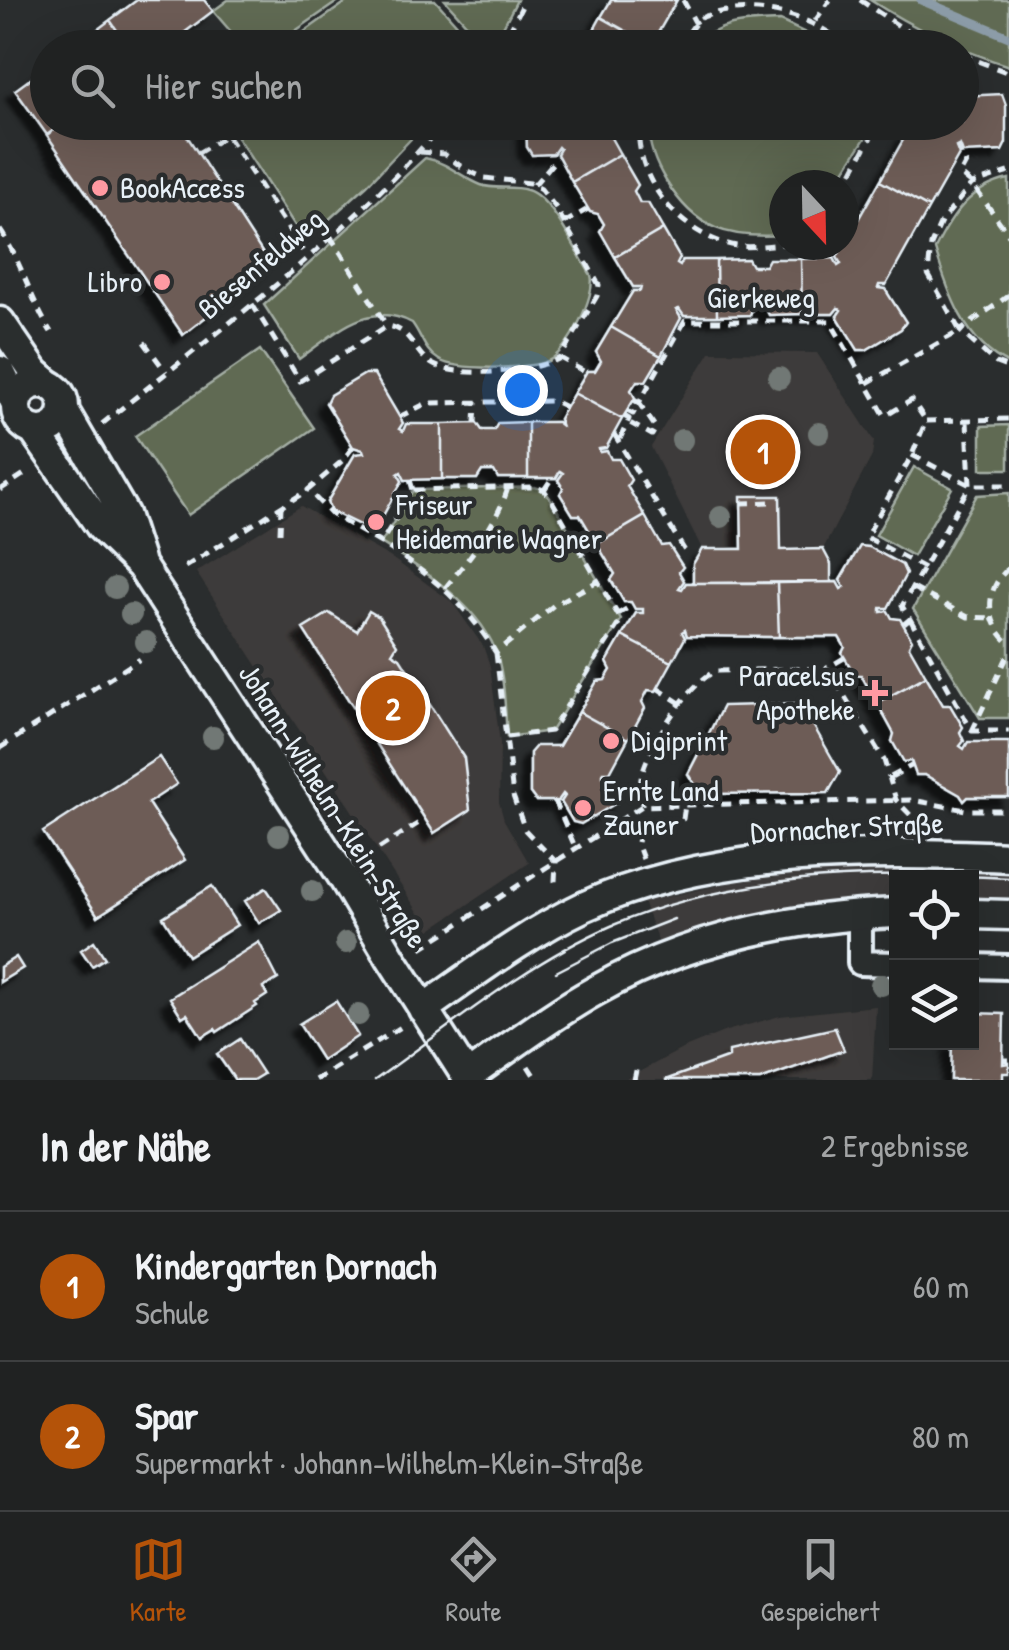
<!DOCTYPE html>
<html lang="de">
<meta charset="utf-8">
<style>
:root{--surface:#202222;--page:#2d2f2f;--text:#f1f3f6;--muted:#a2a4a5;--line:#3d3f40;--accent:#b45309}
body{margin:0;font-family:"Patrick Hand",sans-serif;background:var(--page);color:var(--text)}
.controls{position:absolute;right:30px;bottom:30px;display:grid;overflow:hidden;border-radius:0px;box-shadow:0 10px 40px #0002}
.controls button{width:90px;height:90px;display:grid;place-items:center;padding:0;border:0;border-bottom:2px solid var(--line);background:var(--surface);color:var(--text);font:50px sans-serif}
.compass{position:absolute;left:769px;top:170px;width:90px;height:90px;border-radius:50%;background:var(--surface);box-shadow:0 10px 40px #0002;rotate:158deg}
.you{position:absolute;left:522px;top:390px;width:35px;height:35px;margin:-25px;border:8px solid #fff;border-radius:50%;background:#1a73e8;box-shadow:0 0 0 15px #1a73e833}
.badge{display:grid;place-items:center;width:65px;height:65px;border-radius:50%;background:var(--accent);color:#fff;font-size:32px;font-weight:700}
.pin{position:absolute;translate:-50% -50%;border:5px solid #fff;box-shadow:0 2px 10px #0006}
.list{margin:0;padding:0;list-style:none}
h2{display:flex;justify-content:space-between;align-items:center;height:130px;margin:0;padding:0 40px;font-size:42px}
h2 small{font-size:32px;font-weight:400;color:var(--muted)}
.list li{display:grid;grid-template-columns:65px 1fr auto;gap:30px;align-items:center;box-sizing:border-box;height:150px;padding:0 40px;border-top:2px solid var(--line)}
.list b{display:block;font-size:38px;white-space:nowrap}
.list p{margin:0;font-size:32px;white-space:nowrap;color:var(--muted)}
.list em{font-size:32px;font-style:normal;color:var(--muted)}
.icon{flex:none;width:55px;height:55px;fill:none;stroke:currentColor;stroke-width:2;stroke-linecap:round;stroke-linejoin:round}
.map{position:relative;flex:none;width:1009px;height:1080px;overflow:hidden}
.search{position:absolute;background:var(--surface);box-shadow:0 10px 40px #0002;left:30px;right:30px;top:30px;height:110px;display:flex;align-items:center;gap:25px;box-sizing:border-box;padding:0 35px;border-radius:55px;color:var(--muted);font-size:38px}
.sheet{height:430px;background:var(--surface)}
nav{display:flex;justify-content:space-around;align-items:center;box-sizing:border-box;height:140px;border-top:2px solid var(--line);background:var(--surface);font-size:28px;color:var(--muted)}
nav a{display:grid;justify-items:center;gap:5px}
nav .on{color:var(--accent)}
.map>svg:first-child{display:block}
.built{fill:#3e3b3a}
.green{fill:#616b52;stroke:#a4aea5;stroke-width:2.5}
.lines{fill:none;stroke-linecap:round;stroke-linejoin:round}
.stream{stroke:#8c9ca8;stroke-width:9}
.building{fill:#6d5c56;stroke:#e8f1f8;stroke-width:2.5;filter:url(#shadow)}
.minor-casing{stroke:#e8f1f8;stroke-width:30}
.tertiary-casing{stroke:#e8f1f8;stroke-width:35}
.path{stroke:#e8f1f8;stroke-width:5;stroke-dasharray:10 8;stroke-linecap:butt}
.minor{stroke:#2a2d2e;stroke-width:22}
.tertiary{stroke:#2a2d2e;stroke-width:28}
.tram{stroke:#e8f1f8;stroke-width:2.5}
.tree{fill:#717874}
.poi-dot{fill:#ff9aa2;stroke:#2a2d2e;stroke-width:4}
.labels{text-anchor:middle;stroke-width:9;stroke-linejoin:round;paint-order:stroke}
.poi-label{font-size:30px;fill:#e8f1f8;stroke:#2a2d2e;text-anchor:start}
.street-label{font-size:30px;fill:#e8f1f8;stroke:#2a2d2e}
</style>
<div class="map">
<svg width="1009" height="1080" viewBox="0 0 1009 1080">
<defs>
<filter id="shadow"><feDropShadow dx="-9" dy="9" stdDeviation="2.5" flood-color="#0009"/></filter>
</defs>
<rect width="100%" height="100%" fill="#2a2d2e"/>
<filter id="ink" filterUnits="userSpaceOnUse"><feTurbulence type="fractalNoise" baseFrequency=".01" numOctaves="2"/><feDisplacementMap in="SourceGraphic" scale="20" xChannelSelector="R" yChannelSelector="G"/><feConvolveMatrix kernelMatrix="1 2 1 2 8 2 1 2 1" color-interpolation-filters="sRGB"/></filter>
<g filter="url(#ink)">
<!-- built -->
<path class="built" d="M 710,352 L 817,353 L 874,441 L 872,456 L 823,549 L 702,549 L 651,447 Z
M 301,506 L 393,559 L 452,602 L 483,646 L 490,666 L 500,743 L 499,802 L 504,820 L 529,863 L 430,930 L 196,572 Z
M 927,868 L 1009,872 L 1009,907 L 972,905 L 972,878 L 896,878 L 896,904 L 794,909 L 715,925 L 660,946 L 643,902 L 734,882 L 806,873 Z
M 876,1006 L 872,1080 L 624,1080 L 682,1049 L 726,1031 L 780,1016 Z"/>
<!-- green -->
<path class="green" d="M 228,0 L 340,0 L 272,47 L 245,48 L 213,11 Z
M 349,0 L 435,0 L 477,47 L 283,47 Z
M 445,0 L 517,0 L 492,48 L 487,47 Z
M 870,0 L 1009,0 L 1009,66 C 959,50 915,29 870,0 Z
M 780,21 L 835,47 L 695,47 C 717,21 748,22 780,21 Z
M 649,122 L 871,122 L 871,123 L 866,137 L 835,185 L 784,185 L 784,235 C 728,239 696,230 666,181 C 655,163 647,143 649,122 Z
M 228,123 L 426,123 L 367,185 L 305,241 Z
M 425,158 C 447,162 461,177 481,185 C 494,190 512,185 527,190 C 552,197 576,252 591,275 C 597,295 567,353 548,361 C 528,369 457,371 439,360 C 424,351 422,336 412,323 C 367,299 335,334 299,359 L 264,305 Z
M 1009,179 L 1009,364 C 965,343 948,293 935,249 C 952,215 970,187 1009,179 Z
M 260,350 L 314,428 L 188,515 L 135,436 Z
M 1009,425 L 1009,469 L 981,469 L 981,426 Z
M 914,467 L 952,488 L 913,556 L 876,535 Z
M 535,487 L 544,490 L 551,499 L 621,620 L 551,731 L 507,737 C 505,711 505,684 498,658 C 484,608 422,569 381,543 L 413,490 Z
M 1009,493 L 1009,718 L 980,718 L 913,609 L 977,495 Z"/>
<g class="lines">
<!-- stream -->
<path class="stream" d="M 921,0 L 1009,37"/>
</g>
<!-- building -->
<path class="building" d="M 137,0 L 204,0 L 213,11 L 164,48 L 129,48 L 110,20 Z
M 611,0 L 677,0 L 651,45 L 601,17 Z
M 601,17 L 651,45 L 650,48 L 584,48 Z
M 110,20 L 129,48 L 73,48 Z
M 48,66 L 48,122 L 64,122 L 47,135 L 15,90 Z
M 1002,94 L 1006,105 L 1006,143 L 1002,151 L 963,153 L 960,145 L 956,147 L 959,155 L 929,208 L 880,181 L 911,126 L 919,126 L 919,122 L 962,122 L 963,96 Z
M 64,122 L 178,122 L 271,266 L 183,335 L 47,135 Z
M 526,122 L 607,122 L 597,127 L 606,129 L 620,154 L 572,182 L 557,154 L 560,149 L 558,147 L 553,154 L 532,155 L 527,147 Z
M 620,154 L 638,185 L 634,191 L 640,203 L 648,203 L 663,229 L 615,257 L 600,231 L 604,224 L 598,214 L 590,212 L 572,182 Z
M 880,181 L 929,208 L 886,285 L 879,285 L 878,288 L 885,289 L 906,322 L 901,329 L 866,350 L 858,350 L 837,316 L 841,310 L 838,308 L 833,314 L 802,314 L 801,259 L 834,258 L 838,266 L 841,264 L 837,257 Z
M 663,229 L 680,258 L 677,264 L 680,266 L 683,260 L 716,260 L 717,316 L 684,316 L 679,309 L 676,310 L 681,318 L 661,356 L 611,327 L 633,291 L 640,291 L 641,287 L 633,287 L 615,257 Z
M 748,259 L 752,266 L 765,266 L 769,259 L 801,259 L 802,314 L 769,315 L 765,307 L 753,307 L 750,315 L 717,316 L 716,260 Z
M 611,327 L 661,356 L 646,381 L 637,381 L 631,390 L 635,398 L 622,419 L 574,393 L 587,371 L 595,371 L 601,361 L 596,352 Z
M 365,374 L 374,374 L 403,423 L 399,429 L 403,431 L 406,424 L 442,424 L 442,479 L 405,480 L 401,472 L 398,474 L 402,481 L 374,532 L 331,511 L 327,502 L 355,454 L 364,453 L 363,450 L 353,447 L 326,403 L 330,395 Z
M 574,393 L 622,419 L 606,448 L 599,449 L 600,452 L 607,451 L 611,459 L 619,459 L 631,480 L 627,486 L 645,516 L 597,544 L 580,515 L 573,515 L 560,494 L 563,488 L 558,480 L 563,473 L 560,471 L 556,478 L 528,478 L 528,422 L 557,422 L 561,425 L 559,419 Z
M 528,422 L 528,478 L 498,478 L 494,471 L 482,471 L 477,479 L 442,479 L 442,424 L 477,423 L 482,430 L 494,430 L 498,423 Z
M 741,496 L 780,496 L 781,550 L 823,549 L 831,564 L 831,582 L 693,583 L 693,564 L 702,549 L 742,549 Z
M 645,516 L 662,546 L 669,545 L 683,567 L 679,572 L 684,581 L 679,588 L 682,589 L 686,583 L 777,583 L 779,637 L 687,636 L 685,630 L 682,632 L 685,638 L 672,662 L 622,636 L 636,613 L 643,613 L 643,609 L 635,609 L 631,602 L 624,602 L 611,580 L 615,574 L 597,544 Z
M 860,546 L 869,547 L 902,565 L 906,574 L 888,608 L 881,608 L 881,612 L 888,611 L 892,618 L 900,619 L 912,640 L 909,646 L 926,676 L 877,703 L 861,675 L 855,675 L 842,653 L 845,647 L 839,637 L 779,637 L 777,583 L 837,582 L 841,589 L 844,587 L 840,580 Z
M 369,611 L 379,617 L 397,645 L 392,653 L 400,658 L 464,758 L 470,810 L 434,833 L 303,629 L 329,613 L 357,631 Z
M 622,636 L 672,662 L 656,691 L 648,690 L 642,702 L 645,708 L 628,739 L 579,712 L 597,681 L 605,680 L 611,670 L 607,662 Z
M 926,676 L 943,705 L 950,705 L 963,727 L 960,732 L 964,741 L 960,746 L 964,749 L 968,742 L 1009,742 L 1009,797 L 968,797 L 964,801 L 960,795 L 925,775 L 916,775 L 911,761 L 904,762 L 892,741 L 894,734 L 877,703 Z
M 801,704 L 840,772 L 828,793 L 700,794 L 688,774 L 723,706 Z
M 579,712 L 628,739 L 610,772 L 603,772 L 603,776 L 610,775 L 621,794 L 618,802 L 581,824 L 573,822 L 561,802 L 565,796 L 563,794 L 558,801 L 536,801 L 530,793 L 530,753 L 536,746 L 559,746 Z
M 159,757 L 177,784 L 148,803 L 185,860 L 98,916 L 43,832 Z
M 212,886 L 237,925 L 188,956 L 163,917 Z
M 266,888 L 281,910 L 259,923 L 245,901 Z
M 94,941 L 105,958 L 92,966 L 81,950 Z
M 259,942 L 278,979 L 263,988 L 267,995 L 255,1003 L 257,1006 L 217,1032 L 215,1029 L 202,1037 L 187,1014 L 182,1017 L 170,998 Z
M 16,957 L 23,968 L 0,982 L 0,967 Z
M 336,1001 L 358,1036 L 322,1060 L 299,1024 Z
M 972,1013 L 1004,1014 L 1003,1064 L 1009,1063 L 1009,1073 L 1003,1073 L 1003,1080 L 951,1080 L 952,1042 L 972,1042 Z
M 835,1028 L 844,1050 L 760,1080 L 665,1080 L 729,1057 L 729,1051 Z
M 240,1039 L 263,1074 L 253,1080 L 235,1080 L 217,1054 Z"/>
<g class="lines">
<!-- minor casing -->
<g class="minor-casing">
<path id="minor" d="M 860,915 L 860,963 L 896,964
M 972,966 L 1009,967"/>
</g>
<!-- tertiary casing -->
<g class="tertiary-casing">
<path id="tertiary" d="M 0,322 L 35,373 L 47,383
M 0,371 L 16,404
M16 407a24 24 0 1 1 48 0a24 24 0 1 1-48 0Z
M 64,411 L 124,514 L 139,560
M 34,431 L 101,527 L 141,566 L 343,877 L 391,958 L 467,1077 C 509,1048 550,1016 595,991 C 688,938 790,917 896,913
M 972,914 L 1009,915
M 423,1009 C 475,973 526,934 583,907 C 712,848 870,851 1009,857"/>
</g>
<!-- path -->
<path class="path" d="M 683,0 L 696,24
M 860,0 L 908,32 L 942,48
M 815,21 L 830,0
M 501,48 L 525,0
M 680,48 C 686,37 693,23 703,17 C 749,0 813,13 848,48
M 962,55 L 1009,73
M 218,122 L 306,256
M 639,122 C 633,180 682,237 737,246 C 752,248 769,245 784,244
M 957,146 L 966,163 L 960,174 L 972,184 L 1009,235
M 420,152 L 444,154 L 466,170 L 485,178 L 530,183 L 541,189 L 556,208 L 599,285 L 597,296 L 560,358 L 585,372
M 198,153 L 249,122
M 534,185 L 558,157
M 844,188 L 879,122
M 564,223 L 588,209
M 0,230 C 22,262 30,299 51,332
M 330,236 L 387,326
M 1009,295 L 960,331 L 996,363 L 1009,368
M 252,304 L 300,381 L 387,326 C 413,329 413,355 434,365 C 459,378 536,372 560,358
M 144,342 L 166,372
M 867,383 L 960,331 L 928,274 L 931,245 L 941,222 L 972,184 L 1009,172
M 634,400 L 639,403 L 685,321 L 830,321 L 885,416 L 912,400 L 926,421
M 627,411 L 633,414 L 639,403 L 656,428 L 652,435 L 628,422
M 399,417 L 427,403 L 554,401 L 566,407
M 926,421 L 1009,419
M 475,423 L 476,401
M 102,424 C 218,331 349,236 444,122
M 614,434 L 688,556
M 620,439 L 629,419 L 624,416
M 353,447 L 342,461 L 308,490 L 331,514 L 381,543 L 413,490 L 535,487 L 544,490 L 551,499 L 598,581 L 554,605 L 496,653 C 464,601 432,576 381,543
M 912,455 L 970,485 L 1009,485
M 410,480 L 413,490
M 0,490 L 29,471
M 544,490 L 552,478
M 741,503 L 771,502
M 280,533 L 281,506
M 185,567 L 308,490
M 924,568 L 866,537 L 912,455 L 926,421
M 1009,568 C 984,589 985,622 1009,643
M 445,588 C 470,557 496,525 508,488
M 913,588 L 968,617 L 991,618
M 618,614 L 633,605
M 910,619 L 972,731 L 1009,731
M 904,624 L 910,619 L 902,606 L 970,485 L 967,421
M 496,653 L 513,796 L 525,830 L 556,862 L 555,881 L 558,888
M 844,658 L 827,668 L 884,760 L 896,800 L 921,826
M 657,688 L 680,703
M 972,731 L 1009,653
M 507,737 L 551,731 L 621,620 L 598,581
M 0,748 L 140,659
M 891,777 L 913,765
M 555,801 L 576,849
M 642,805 C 642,796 639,783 642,774 C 651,742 686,687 715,671 L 827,668
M 364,858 L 425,819
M 643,859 L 637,843 L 638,836 L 683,819 L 685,805
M 421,948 L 642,806 L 912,800 L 966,810 L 1009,810
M 1003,1060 L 1009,1060
M 528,1066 L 537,1080
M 315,1080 L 401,1027
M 634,1080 L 637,1066"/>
<!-- minor -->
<use href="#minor" class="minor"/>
<!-- tertiary -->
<use href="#tertiary" class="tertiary"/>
<!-- tram -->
<path class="tram" d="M 556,972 L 612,943 L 674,919
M 375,1080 C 450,1027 526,963 611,926 C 737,872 875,872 1009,878"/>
</g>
<!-- trees -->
<g class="tree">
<circle cx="779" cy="378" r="11"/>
<circle cx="819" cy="433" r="11"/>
<circle cx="682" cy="440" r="11"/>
<circle cx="721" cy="517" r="11"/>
<circle cx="115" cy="588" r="11"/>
<circle cx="131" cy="614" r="11"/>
<circle cx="146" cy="642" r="11"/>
<circle cx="213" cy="737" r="11"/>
<circle cx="279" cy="835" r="11"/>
<circle cx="312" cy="891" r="11"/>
<circle cx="346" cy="943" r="11"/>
<circle cx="881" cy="985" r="11"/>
<circle cx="358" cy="1015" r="11"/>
</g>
</g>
<!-- markers -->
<g class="poi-dot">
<circle cx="100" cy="188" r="10"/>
<circle cx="162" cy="282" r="10"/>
<circle cx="376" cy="522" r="10"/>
<path d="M870 678h10v10h10v10h-10v10h-10v-10h-10v-10h10z"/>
<circle cx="611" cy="741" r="10"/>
<circle cx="583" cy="808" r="10"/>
</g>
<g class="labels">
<!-- poi labels -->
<g class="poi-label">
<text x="120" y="198">BookAccess</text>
<text x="142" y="292" text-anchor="end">Libro</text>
<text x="396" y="515">Friseur<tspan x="396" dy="34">Heidemarie Wagner</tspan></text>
<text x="855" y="686" text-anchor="end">Paracelsus<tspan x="855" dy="34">Apotheke</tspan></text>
<text x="631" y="751">Digiprint</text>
<text x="603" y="801">Ernte Land<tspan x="603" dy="34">Zauner</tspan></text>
</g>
<!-- street labels -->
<g class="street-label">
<text transform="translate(261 264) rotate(-40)" y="10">Biesenfeldweg</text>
<text x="761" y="308">Gierkeweg</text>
<text transform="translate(333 806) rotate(58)" y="10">Johann-Wilhelm-Klein-Straße</text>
<text transform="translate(847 828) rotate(-3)" y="10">Dornacher Straße</text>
</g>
</g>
</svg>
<div class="controls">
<button><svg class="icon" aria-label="locate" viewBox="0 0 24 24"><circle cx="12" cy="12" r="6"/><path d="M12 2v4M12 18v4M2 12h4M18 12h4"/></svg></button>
<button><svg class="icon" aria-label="layers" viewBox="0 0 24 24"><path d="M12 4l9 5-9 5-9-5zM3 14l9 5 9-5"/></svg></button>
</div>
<svg class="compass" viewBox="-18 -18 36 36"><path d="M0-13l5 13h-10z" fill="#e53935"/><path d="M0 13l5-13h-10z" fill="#a2a4a5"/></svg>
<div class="you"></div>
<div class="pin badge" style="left:763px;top:452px">1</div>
<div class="pin badge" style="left:393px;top:708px">2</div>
<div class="search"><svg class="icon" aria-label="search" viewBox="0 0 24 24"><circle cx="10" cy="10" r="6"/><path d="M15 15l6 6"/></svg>Hier suchen</div>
</div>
<section class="sheet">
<h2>In der Nähe<small>2 Ergebnisse</small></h2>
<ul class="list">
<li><span class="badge">1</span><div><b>Kindergarten Dornach</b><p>Schule</p></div><em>60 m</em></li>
<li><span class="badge">2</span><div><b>Spar</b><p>Supermarkt · Johann-Wilhelm-Klein-Straße</p></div><em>80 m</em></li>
</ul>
</section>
<nav>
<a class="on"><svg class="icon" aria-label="map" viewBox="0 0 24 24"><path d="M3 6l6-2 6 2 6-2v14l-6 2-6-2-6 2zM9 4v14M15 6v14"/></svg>Karte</a>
<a><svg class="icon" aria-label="directions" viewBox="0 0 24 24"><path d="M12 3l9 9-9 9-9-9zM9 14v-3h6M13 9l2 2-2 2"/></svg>Route</a>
<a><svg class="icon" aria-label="saved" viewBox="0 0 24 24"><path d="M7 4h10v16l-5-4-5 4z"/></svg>Gespeichert</a>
</nav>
